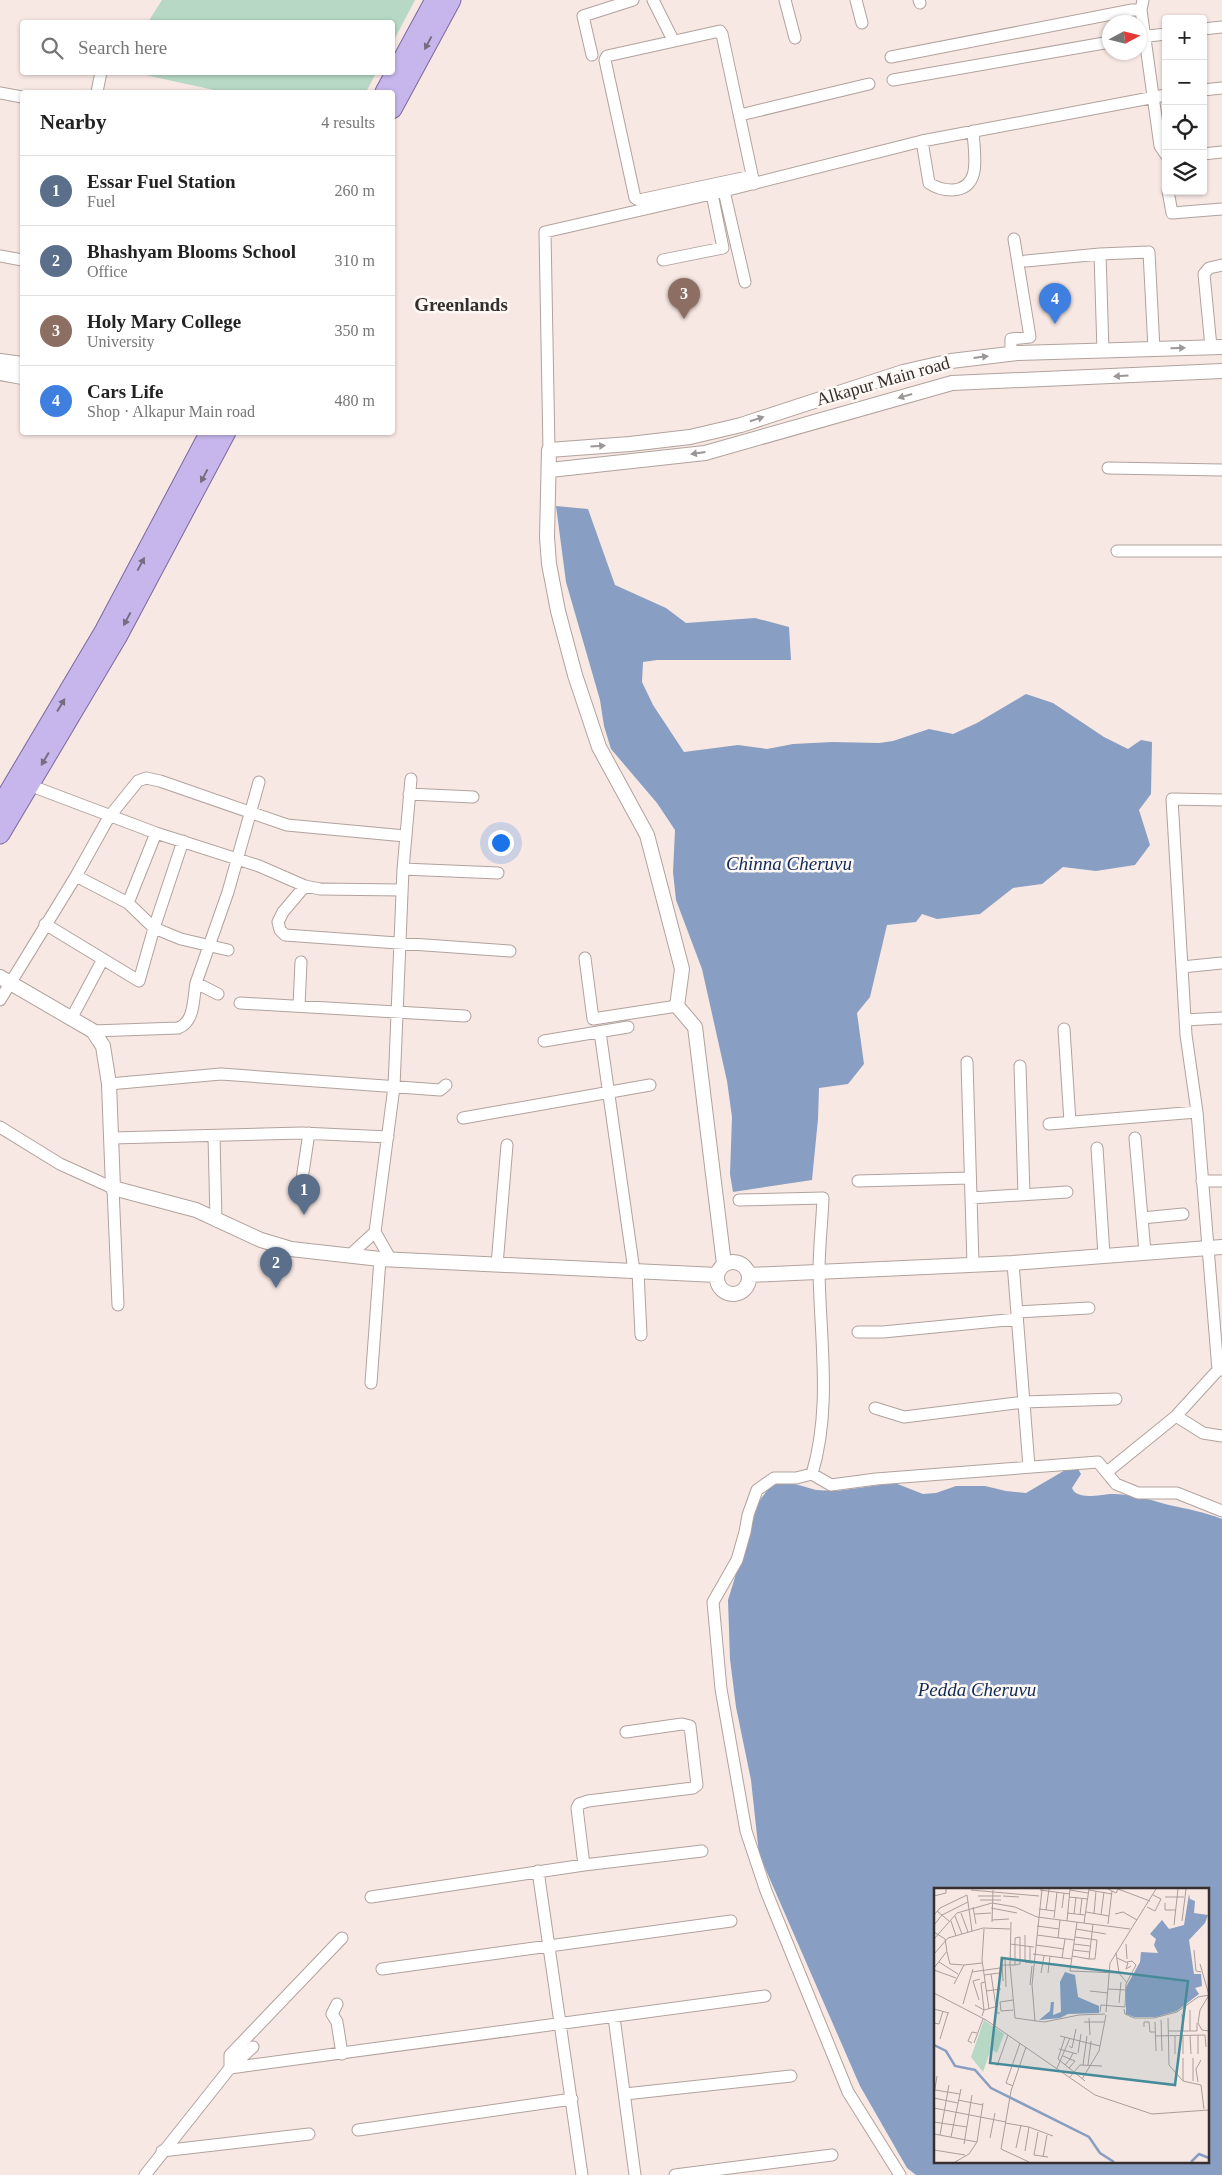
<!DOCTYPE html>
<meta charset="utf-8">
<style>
:root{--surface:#fff;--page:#f6f6f6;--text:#222;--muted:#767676;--line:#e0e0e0;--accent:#b45309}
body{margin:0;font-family:Georgia,serif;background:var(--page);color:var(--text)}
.controls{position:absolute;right:15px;top:15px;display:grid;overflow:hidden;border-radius:5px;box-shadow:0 1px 4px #0004}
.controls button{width:45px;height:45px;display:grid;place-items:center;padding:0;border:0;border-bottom:1px solid var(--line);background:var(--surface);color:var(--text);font:25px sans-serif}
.compass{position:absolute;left:1102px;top:15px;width:45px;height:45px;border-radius:50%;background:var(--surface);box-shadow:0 1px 4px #0004;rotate:83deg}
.you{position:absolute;left:500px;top:842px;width:18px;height:18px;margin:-12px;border:4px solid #fff;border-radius:50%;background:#1a73e8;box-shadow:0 0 0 8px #1a73e833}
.badge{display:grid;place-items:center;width:32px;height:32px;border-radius:50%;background:var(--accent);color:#fff;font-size:16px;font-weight:700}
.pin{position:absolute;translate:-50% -41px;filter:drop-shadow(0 1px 2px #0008)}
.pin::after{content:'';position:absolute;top:26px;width:18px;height:15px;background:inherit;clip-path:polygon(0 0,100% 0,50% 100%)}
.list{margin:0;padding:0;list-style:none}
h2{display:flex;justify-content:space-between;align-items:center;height:65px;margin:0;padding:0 20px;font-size:21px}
h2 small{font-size:16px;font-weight:400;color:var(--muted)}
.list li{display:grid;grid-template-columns:32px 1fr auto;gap:15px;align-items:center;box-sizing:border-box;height:70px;padding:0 20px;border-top:1px solid var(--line)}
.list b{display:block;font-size:19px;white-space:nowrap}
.list p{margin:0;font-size:16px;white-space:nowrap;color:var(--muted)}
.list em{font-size:16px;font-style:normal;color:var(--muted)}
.icon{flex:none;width:28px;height:28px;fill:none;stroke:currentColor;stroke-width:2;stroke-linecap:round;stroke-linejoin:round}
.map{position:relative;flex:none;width:1222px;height:2175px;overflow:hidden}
.search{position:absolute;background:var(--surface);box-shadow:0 1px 4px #0004;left:20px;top:20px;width:375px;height:55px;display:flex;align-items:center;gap:12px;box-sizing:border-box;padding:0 18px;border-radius:5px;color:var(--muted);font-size:19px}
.panel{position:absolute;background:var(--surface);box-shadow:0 1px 4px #0004;left:20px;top:90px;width:375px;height:345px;border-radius:5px}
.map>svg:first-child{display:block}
.green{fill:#b6d8c5}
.water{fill:#889ec2;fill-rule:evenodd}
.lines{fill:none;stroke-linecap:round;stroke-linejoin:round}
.minor-casing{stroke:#b1a29d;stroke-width:13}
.tertiary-casing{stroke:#b1a29d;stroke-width:16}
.primary-casing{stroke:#7b689f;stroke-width:21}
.minor{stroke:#fff;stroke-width:11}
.tertiary{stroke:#fff;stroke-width:14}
.primary{stroke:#c6b6eb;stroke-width:19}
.oneway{fill:#766c82}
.oneway2{fill:#9a9796}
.labels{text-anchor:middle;stroke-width:5;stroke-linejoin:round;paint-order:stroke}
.street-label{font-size:18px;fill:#352f2d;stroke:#fef8f5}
.neighbourhood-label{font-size:19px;font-weight:bold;fill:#352f2d;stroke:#fef8f5}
.water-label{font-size:19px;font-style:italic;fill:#0f2b58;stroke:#fef8f5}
.inset-river{fill:none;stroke:#889ec2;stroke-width:2.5}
.inset-road{fill:none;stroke:#aa9e9a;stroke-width:1}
.view{fill:#478b9a;fill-opacity:0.15;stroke:#478b9a;stroke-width:2.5}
.inset-edge{fill:none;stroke:#352f2d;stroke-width:2.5}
</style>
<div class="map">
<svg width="1222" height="2175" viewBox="0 0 1222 2175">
<rect width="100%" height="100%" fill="#f8e8e3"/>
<!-- green -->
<path class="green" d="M 162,0 L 415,0 L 393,42 L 392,22 L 148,22 Z
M 136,73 L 376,72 L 376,73 L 366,92 L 223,92 Z"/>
<!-- water -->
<path class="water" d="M 556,506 L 588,509 L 615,585 L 666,608 L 686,623 L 755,618 L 789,627 L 791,660 L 657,660 L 643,662 L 642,682 L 653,705 L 684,752 L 738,745 L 767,749 L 793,744 L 832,742 L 879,743 L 893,741 L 929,729 L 953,734 L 977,723 L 1026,694 L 1053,703 L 1104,737 L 1128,749 L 1141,740 L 1152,742 L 1151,794 L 1139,810 L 1150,845 L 1135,865 L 1096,871 L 1063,867 L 1042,884 L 1013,888 L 980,914 L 937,919 L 922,914 L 916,922 L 887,925 L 870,997 L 857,1013 L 864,1064 L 848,1084 L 819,1088 L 818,1119 L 812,1180 L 733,1192 L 730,1174 L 732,1117 L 727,1081 L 702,969 L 676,900 L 673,872 L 675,830 L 657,803 L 611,749 L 604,726 L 600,700 L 566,582 Z
M 1067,1469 L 1078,1469 L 1081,1474 L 1072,1488 C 1078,1502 1103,1493 1115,1494 C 1134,1495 1151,1500 1169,1505 C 1188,1509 1204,1512 1222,1519 L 1222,2175 L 916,2175 L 907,2168 L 860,2086 L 759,1854 L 751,1780 L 736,1707 L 730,1659 L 728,1600 L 758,1503 L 768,1489 L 777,1483 L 788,1482 L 816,1490 L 836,1491 L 895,1483 L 923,1494 L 936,1493 L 956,1486 L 985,1486 L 1006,1491 L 1026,1493 ZM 936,1889 L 1208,1889 L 1208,2161 L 936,2161 Z"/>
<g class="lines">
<!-- minor casing -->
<g class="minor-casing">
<path id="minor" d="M 653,0 L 673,40
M 785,0 L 795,38
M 856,0 L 862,23
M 919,0 L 920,3
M 1143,0 L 1141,10 L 1160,146 L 1166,155
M 1203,29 L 1222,27
M 1140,37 L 1166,34
M 592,55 L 583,16 L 633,0
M 891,57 L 1132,10 L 1141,10
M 893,80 L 1110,42
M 1203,90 L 1222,88
M 97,92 L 101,72
M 0,93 L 22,97
M 740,115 L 869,84
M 922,141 L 929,183 C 936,188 943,190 952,190 C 983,189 974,153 973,131
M 1203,154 L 1222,152
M 752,176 L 639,200 L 635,198 L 605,60 L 607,56 L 720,31 L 722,34 L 754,184
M 724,191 L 745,282
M 1168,191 L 1172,213 L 1222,209
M 0,256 L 22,260
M 663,260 L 723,248 L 712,194
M 1026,261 L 1100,254
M 1211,347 L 1204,274 L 1209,268 L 1222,265
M 1103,351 L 1100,254 L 1149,252 L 1154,349
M 1011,354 L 1011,339 L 1030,337 L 1014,239
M 549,450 L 545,232 L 724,191 L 922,141 L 1166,95
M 1108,468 L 1222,470
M 1117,551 L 1222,551
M 29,785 L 156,833 L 259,866 L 305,886 L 320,889 L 402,890
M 409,794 L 473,797
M 403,869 L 498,873
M 76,876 L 128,903 L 154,928 L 183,841
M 305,886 L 283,912 L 278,922 L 280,930 L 285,935 L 510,951
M 128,903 L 156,833
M 45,924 L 139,981 L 154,928 L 181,939 L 228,950
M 585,958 L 593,1019 L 677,1006
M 1182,967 L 1222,963
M 218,994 L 196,983 L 228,892 L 259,782
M 0,1000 L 76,876 L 109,817 L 138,781 L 146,778 L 160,781 L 287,825 L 405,836
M 240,1003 L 465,1016
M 299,1006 L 301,962
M 71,1019 L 103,959
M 1185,1020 L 1222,1018
M 1064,1029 L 1070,1122
M 93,1031 L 178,1028 C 195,1022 193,999 196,983
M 600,1032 L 634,1271
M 544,1041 L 628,1027
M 967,1062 L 973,1264
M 1020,1066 L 1024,1195
M 109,1084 L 221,1074 L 440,1090 L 446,1085
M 463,1118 L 650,1085
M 1049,1124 L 1197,1112
M 0,1127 L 60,1164 L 113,1188 L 118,1305
M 214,1136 L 216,1221
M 112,1138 L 302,1133 L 388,1137
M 1135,1138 L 1145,1252
M 1097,1148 L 1104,1255
M 302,1179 L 309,1133
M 858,1181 L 970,1178
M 1202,1181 L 1222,1181
M 971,1198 L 1067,1192
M 739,1200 L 823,1198 C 822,1223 819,1247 819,1271 C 820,1339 832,1408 812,1474 L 831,1485 L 876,1479 L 1098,1462 L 1116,1484 L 1138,1493 L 1177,1493 L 1222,1511
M 1142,1218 L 1183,1214
M 375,1232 L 391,1260
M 350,1255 L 375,1232 L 394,1087 L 403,869 L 411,779
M 1013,1263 L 1029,1467
M 497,1265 L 507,1145
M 638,1272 L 641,1335
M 1017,1312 L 1089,1308
M 858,1332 L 883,1332 L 1017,1319
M 1218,1370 L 1197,1112 L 1186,1035 L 1172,799 L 1222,800
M 371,1383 L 380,1259
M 875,1408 L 904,1417 L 1024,1402 L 1116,1399
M 1176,1416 L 1203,1433 L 1222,1436
M 1107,1472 L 1176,1416 L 1218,1370 L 1222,1370
M 812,1474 L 796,1478 L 774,1478 L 757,1490 L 748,1515 L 745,1532 L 737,1560 L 713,1602 L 721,1689 L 746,1831 L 766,1891 L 848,2092 L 900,2175
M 584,1865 L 577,1808 L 579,1804 L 588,1801 L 693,1788 L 697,1785 L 690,1726 L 682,1724 L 626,1732
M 538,1871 L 582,2175
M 371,1897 L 584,1865 L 702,1851
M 382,1969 L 731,1921
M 337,2004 L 332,2014 L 337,2022 L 342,2054
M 614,2017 L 635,2175
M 230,2068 L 230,2055 L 342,1938
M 230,2068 L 253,2047
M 625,2094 L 791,2076
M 358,2130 L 572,2099
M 162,2151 L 309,2134
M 145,2175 L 230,2068 L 765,1996
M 675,2175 L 832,2155"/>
</g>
<!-- tertiary casing -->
<g class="tertiary-casing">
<path id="tertiary" d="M 0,361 L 22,364
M 0,373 L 22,377
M 550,470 L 705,453 L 952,383 L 1222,371
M 0,977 L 93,1031 L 103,1046 L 109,1084 L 113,1188 L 196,1210 L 261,1240 L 291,1249 L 380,1259 L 717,1275
M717 1278a16 16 0 1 1 32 0a16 16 0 1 1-32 0Z
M 724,1264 L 695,1027 L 677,1006 L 682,969 L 647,835 L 599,747 L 575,675 L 558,611 L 549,564 L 547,537 L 549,450 L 630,444 L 690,437 L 741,425 L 903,372 L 951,361 L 1018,353 L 1222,347
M 749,1275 L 1013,1263 L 1222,1247"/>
</g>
<!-- primary casing -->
<g class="primary-casing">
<path id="primary" d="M 385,92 L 435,0
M 392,109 L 451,0
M 0,807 L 105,630 L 210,432
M 0,834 L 117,637 L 226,432"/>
</g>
<!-- minor -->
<use href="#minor" class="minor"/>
<!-- tertiary -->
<use href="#tertiary" class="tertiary"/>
<!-- primary -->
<use href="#primary" class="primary"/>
</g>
<!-- one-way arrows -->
<defs><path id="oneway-solid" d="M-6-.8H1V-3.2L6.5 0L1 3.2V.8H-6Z" transform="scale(1.25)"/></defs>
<g class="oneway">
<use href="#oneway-solid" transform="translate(428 43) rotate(118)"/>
<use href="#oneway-solid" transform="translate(204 476) rotate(118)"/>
<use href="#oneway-solid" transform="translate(141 564) rotate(-62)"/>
<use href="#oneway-solid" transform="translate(127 619) rotate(118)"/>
<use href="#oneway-solid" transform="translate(61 705) rotate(-59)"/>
<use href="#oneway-solid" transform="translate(45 759) rotate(121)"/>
</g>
<g class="oneway2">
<use href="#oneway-solid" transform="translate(1178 348) rotate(-2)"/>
<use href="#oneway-solid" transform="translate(981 357) rotate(-7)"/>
<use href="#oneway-solid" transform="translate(1121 376) rotate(177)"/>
<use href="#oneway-solid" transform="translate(905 396) rotate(164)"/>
<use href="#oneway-solid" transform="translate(757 419) rotate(-18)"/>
<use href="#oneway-solid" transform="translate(598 446) rotate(-4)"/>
<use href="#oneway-solid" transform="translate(698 453) rotate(172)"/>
</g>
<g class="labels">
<!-- street labels -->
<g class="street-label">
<text transform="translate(883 381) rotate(-16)" y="6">Alkapur Main road</text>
</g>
<!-- neighbourhood labels -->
<g class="neighbourhood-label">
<text x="461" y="311">Greenlands</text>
</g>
<!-- water labels -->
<g class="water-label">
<text x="789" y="870">Chinna Cheruvu</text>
<text x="977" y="1696">Pedda Cheruvu</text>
</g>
</g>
<!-- overview -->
<g transform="translate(934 1888)">
<rect width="275" height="275" fill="#f8e8e3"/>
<path d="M 50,132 L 70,146 L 63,165 L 57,161 L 49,184 L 37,169 Z" fill="#b6d8c5"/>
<path d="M 255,6 L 256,11 L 261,13 L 260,25 L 274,27 L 271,35 L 255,52 L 260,86 L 267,86 L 268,98 L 261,100 L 265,106 L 243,123 L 222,129 L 200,129 L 192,126 L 192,99 L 206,74 L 207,64 L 224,65 L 220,57 L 222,51 L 216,46 L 228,32 L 235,41 L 250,37 ZM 131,84 L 141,87 L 144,109 L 165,118 L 165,125 L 134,126 L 126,130 L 105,132 L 116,123 L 117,114 L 120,114 L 119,127 L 127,124 L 126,94 Z" fill="#889ec2"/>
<path class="inset-river" d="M 0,157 L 12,163 L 21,178 L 41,182 L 57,200 L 155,249 L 166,265 L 180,274M 257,274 L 265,266 L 275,270"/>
<path class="inset-road" d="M 174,1 L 182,5 L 184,1 L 216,13M 37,2 L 105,8M 106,2 L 136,6M 136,2 L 154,5M 155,2 L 178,6M 0,8 L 12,5 L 12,1M 44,8 L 67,8M 69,8 L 85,9M 135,9 L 154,11M 231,9 L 250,9M 46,12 L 67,12M 231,15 L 231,22 L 242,22M 39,19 L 42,36M 213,19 L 221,23 L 227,11 L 219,7M 57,20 L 83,25M 128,20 L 130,5M 105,21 L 121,23M 112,22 L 115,1M 3,23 L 15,33M 152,24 L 175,28M 27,25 L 34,44M 133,25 L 151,27M 41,26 L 57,25M 140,26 L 142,9M 160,26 L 162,3M 181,26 L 189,24 L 203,32M 0,27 L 6,20 L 33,7 L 38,43M 146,27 L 148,10M 167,27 L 170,4M 21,28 L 28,46M 120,30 L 123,4M 58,32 L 75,31M 17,33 L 22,48M 133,33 L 136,1M 248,33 L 252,1M 58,34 L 59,2M 77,34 L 76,77 L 81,130 L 110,134 L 145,127 L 171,126M 143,34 L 136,83 L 185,85M 150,35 L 155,1M 174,36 L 178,3M 0,37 L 8,27 L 34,14M 240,37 L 244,1M 103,38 L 125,41M 50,41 L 48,72 L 55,121M 142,41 L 172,46M 0,44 L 11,51 L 13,63 L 0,80M 91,47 L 91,74 L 98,75M 103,47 L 140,52M 141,49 L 163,52 L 161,71 L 155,71M 124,50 L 126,32M 0,51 L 23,25 L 58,15 L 81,19 L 103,29 L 196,41M 76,56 L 100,59M 140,56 L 156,58M 192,56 L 193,71M 102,57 L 130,61M 96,58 L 96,75M 139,62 L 156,64M 260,62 L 262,83 L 267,84M 13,64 L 16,76 L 30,77M 182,65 L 185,85 L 193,95M 0,66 L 14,50 L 49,40 L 76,41M 99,66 L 138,71M 138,68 L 155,71 L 159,36M 67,69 L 67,77 L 81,77 L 81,50 L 86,49 L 86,76 L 81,77M 71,69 L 72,99M 128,70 L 131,51M 183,70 L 194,75 L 192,81 L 197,78M 5,74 L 24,86M 115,76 L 137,78M 266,76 L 275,107 L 266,122 L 264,135 L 268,142 L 275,143M 68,77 L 69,93M 0,82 L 22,90M 38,84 L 66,80M 107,85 L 110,68M 114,85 L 116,68M 57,86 L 63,125 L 66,125M 50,87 L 65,85M 20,96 L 30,77 L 48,75M 96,97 L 98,78M 174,101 L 192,102M 52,103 L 67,101M 156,103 L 174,105M 0,105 L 52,132 L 161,207 L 218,226 L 275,222M 45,112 L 39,93 L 46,91M 79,112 L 66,114 L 67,123 L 79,122M 185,115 L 187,94M 29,116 L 39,81M 41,117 L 50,122 L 64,118M 0,121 L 15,125M 190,121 L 191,126 L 200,130 L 220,130 L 243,124 L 264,109 L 275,107M 256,122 L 256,143M 166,124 L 167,117 L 191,119 L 192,96 L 202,77 L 198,73 L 193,74M 172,124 L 176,75 L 222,1M 248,126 L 249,143M 48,128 L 50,122 L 47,95 L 51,94M 155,130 L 156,147M 234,130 L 235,177 L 249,193M 227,132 L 228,163M 101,133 L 98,97 L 108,1M 150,134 L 171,134M 221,134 L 222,163M 0,135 L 5,136 L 9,123M 210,139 L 210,134 L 215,134 L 216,144 L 221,144M 234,143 L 263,143 L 263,135M 256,147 L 257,166M 264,147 L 264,166M 126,148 L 166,158M 221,148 L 271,147 L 272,159M 241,148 L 241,166M 249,148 L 249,166M 131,149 L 124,171 L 151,193M 6,151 L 14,125M 38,155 L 34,153 L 38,144 L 43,145M 40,155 L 49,131M 135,158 L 138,160 L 142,141M 92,159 L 77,203 L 67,261 L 95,274M 125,161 L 143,166M 144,165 L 147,146M 129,168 L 136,171 L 131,177M 249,170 L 249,193M 259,170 L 259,193M 149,177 L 153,148M 154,177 L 157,153M 63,178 L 74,147M 123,180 L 136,150M 135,180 L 141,173 L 136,171 L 139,165M 135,190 L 146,177 L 168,178M 148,191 L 165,163 L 172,127M 249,193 L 267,197 L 270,221M 264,194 L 262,181 L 267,172M 79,198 L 72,195 L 86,155M 1,202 L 26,206M 0,207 L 3,188M 0,210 L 24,215M 24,212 L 49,217M 0,220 L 72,234M 0,234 L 33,239M 71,235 L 95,239 L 119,248M 104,244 L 100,267 L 114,269M 0,246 L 43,254M 6,247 L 15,197M 17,249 L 27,201M 56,250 L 61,225M 30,256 L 38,207M 82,260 L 87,237M 0,262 L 31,267M 91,263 L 95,239M 109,269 L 113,247M 21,274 L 35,266 L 43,254 L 49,215"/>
<path class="view" d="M 68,70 L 254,93 L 241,197 L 56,175 Z"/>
<rect width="275" height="275" class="inset-edge"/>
</g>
</svg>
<div class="controls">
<button>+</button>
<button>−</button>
<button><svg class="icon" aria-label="locate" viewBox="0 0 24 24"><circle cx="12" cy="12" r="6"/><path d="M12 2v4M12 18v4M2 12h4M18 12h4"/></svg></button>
<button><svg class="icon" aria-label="layers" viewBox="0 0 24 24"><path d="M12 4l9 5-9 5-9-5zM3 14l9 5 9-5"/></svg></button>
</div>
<svg class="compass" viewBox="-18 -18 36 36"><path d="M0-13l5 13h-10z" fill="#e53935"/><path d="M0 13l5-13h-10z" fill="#767676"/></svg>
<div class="you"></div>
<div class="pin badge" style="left:304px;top:1215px;background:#5c6f8a">1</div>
<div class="pin badge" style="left:276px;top:1288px;background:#5c6f8a">2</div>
<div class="pin badge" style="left:684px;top:319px;background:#8d6e63">3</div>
<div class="pin badge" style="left:1055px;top:324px;background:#3f7fe0">4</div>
<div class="search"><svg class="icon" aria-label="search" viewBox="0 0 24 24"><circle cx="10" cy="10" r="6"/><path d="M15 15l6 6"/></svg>Search here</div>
<section class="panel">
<h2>Nearby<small>4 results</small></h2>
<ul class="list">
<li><span class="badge" style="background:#5c6f8a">1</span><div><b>Essar Fuel Station</b><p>Fuel</p></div><em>260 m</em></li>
<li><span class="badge" style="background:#5c6f8a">2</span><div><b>Bhashyam Blooms School</b><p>Office</p></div><em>310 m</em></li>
<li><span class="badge" style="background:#8d6e63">3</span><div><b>Holy Mary College</b><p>University</p></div><em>350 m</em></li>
<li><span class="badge" style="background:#3f7fe0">4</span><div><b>Cars Life</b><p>Shop · Alkapur Main road</p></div><em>480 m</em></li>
</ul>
</section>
</div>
